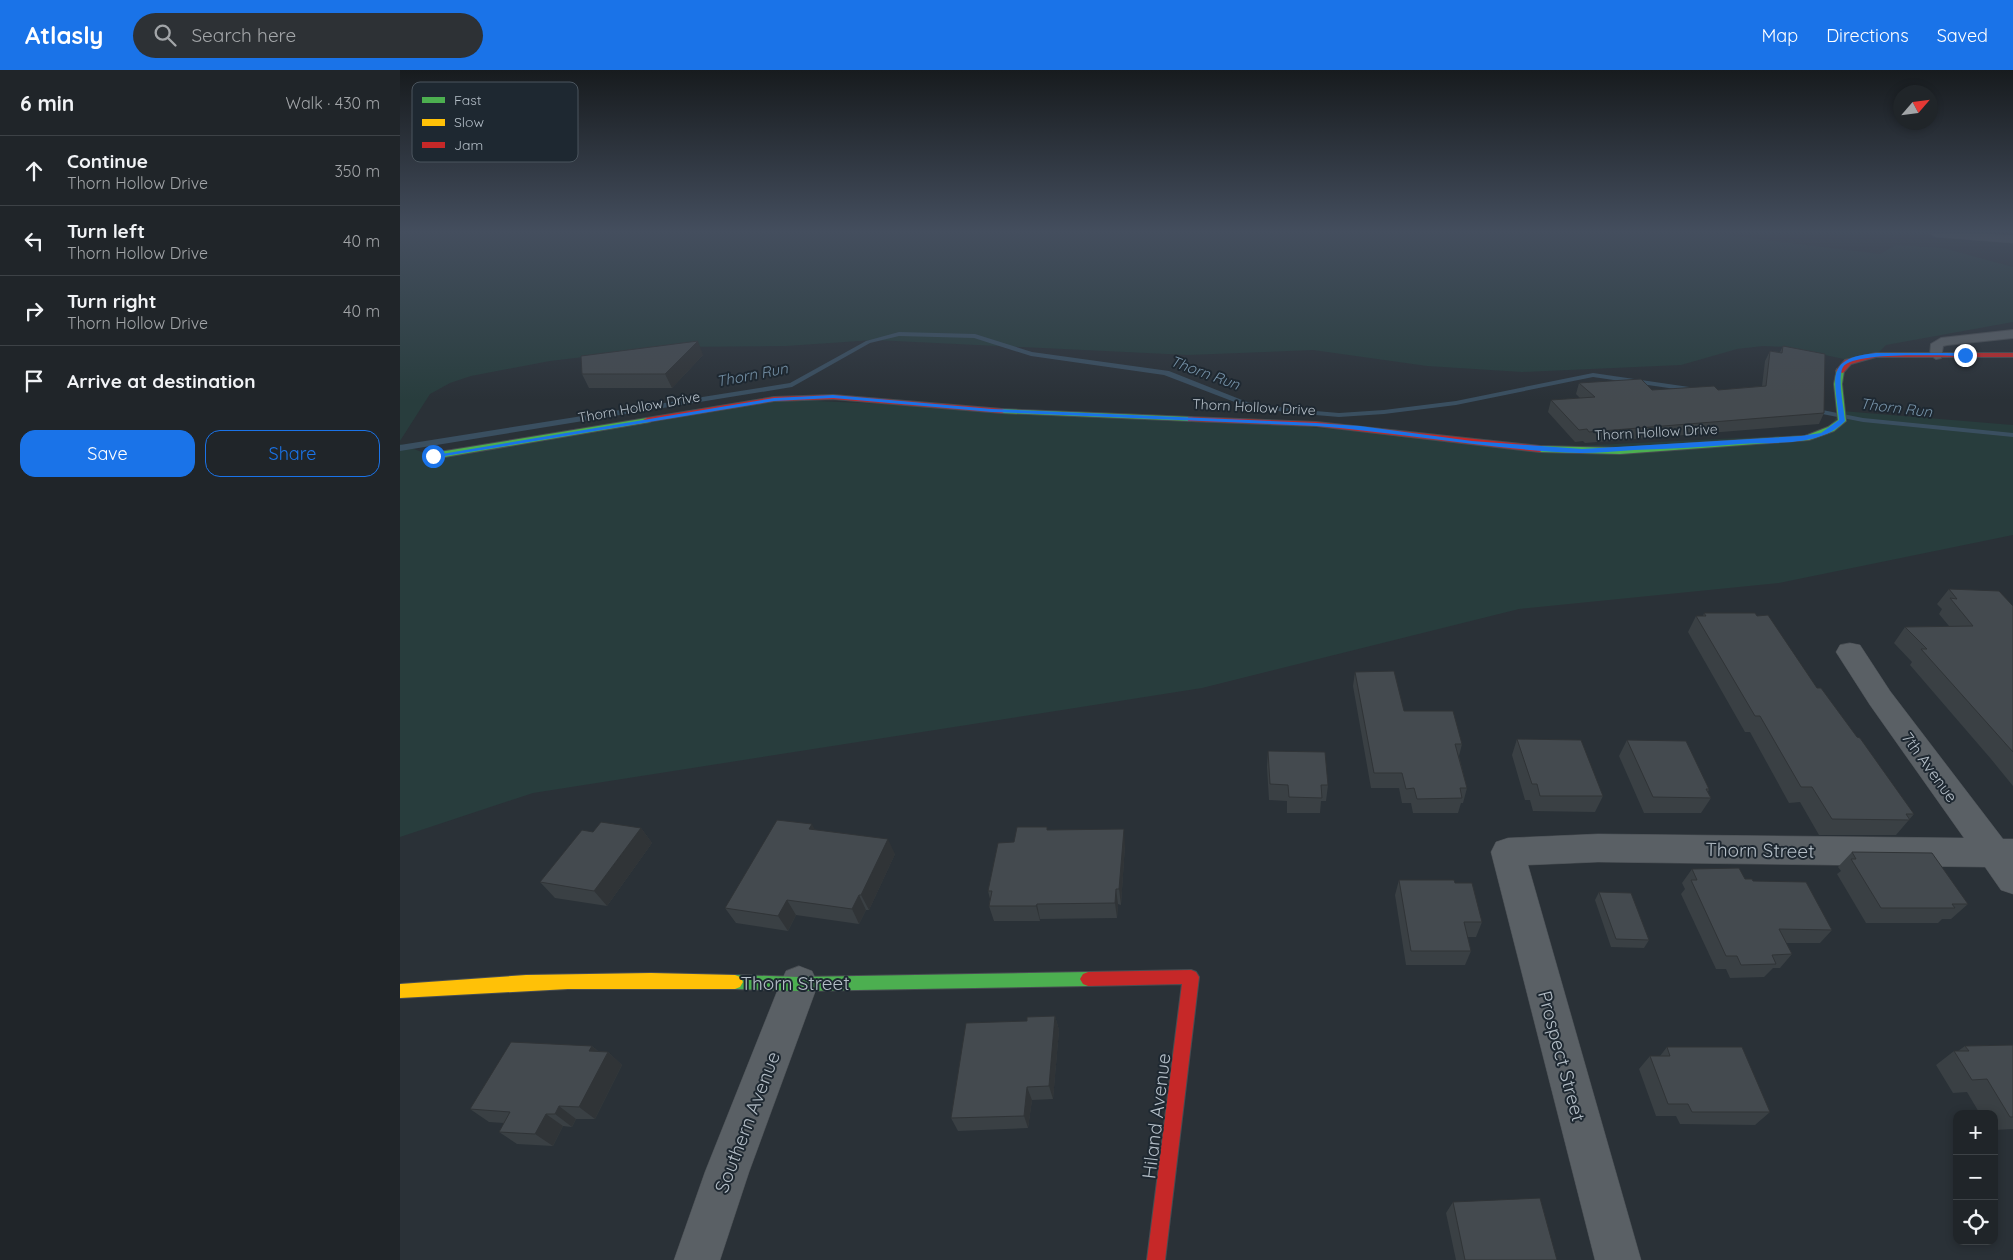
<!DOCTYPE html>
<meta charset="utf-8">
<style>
:root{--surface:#202529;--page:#2d3135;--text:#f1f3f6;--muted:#a2a5a8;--line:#3d4246;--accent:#1a73e8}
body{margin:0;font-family:Quicksand,sans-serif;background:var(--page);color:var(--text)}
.controls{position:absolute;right:15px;bottom:15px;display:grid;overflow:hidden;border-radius:10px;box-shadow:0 2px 8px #0003}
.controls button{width:45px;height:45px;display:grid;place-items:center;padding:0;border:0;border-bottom:1px solid var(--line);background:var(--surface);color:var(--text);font:25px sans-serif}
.compass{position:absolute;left:1493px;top:15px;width:45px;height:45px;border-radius:50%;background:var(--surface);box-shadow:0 2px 8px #0003;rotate:62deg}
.stop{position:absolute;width:15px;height:15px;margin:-11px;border:4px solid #1a73e8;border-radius:50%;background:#fff}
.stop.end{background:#1a73e8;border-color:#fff;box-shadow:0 1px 5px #0008}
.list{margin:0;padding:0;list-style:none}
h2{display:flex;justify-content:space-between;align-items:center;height:65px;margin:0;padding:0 20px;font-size:21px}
h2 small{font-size:16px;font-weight:400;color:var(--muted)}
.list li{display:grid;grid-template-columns:32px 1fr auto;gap:15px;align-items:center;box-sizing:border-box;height:70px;padding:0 20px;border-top:1px solid var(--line)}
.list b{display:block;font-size:19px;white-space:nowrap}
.list p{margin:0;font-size:16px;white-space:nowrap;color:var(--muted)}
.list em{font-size:16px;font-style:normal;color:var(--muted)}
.actions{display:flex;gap:10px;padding:15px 20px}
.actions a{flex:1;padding:11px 0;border:1px solid var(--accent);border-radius:15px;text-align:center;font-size:18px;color:var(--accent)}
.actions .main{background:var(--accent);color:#fff}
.icon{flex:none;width:28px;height:28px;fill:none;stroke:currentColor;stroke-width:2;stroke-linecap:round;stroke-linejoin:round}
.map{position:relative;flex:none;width:1613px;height:1190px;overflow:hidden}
header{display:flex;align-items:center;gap:30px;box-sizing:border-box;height:70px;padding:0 25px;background:var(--accent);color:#fff}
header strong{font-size:24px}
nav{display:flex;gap:28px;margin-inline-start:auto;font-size:18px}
.search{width:350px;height:45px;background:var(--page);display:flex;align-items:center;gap:12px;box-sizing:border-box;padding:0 18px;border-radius:28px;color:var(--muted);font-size:19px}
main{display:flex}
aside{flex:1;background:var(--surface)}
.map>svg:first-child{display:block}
.green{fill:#283d3d}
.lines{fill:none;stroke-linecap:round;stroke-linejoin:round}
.stream{fill:#3a4f60;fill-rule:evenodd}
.lane-casing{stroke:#484d52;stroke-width:2}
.street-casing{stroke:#484d52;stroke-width:1}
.fast-casing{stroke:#484d52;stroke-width:2}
.slow-casing{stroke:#484d52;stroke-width:2}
.jam-casing{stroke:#484d52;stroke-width:2}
.lane{fill:#5a6065;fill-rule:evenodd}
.street{fill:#5a6065;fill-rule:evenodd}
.fast{fill:#4caf50;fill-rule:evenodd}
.slow{fill:#ffc107;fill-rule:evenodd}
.jam{fill:#c62828;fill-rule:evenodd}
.wall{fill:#3a4044}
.shaded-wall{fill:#303437}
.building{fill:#444a4f;stroke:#303437}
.route{fill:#1a73e8}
.labels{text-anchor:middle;stroke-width:4;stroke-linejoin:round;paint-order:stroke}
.far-street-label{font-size:14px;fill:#b4bec7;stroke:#1e2831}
.far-water-label{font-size:15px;font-style:italic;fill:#7793a9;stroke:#1e2831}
.street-label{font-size:16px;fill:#b4bec7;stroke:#1e2831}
.near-street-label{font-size:19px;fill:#b4bec7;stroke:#1e2831}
.key{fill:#1e2831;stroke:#4b555e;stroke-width:1}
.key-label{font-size:14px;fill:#b4bec7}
</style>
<header>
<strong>Atlasly</strong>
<div class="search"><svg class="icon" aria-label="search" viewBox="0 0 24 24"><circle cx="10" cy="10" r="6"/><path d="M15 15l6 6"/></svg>Search here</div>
<nav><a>Map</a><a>Directions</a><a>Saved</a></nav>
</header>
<main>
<aside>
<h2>6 min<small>Walk · 430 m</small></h2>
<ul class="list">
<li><svg class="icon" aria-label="ahead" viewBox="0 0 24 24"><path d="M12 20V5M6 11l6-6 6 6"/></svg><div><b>Continue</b><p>Thorn Hollow Drive</p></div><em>350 m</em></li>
<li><svg class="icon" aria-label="left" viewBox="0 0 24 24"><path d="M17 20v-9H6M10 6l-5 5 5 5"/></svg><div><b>Turn left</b><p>Thorn Hollow Drive</p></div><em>40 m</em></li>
<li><svg class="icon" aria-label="right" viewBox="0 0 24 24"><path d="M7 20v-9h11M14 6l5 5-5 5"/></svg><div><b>Turn right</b><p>Thorn Hollow Drive</p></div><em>40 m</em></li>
<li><svg class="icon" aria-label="arrive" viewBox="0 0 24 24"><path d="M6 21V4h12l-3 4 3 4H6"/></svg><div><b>Arrive at destination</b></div></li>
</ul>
<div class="actions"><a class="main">Save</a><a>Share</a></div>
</aside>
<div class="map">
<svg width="1613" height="1190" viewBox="0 0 1613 1190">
<rect width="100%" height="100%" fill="#2a3137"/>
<!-- green -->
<path class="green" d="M 0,163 L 1310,163 L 1480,184 L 1496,175 L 1543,178 L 1613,197 L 1613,252 L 1486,275 L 1476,285 L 1448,290 L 1389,277 L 1363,276 L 1337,279 L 1281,295 L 1122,302 L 1027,296 L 913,280 L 788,285 L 474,270 L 386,276 L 268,277 L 150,291 L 71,306 L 50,313 L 30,324 L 0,371 Z
M 374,329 L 835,350 L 1133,378 L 1422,364 L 1442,341 L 1613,355 L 1613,465 L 1379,513 L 1119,539 L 802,618 L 133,723 L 0,767 L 0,374 L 33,386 Z"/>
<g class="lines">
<!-- stream -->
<path class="stream" d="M 499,262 L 575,264 L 632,282 L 769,301 L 847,332 L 892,339 L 939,343 L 984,340 L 1056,331 L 1193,303 L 1296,318 L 1300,320 L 1296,322 L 1193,307 L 1056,335 L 984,344 L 939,347 L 892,343 L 845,336 L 764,305 L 631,286 L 574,268 L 499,266 L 470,273 L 392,317 L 0,381 L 0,375 L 390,313 L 466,271 Z
M 1407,337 L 1463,348 L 1613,363 L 1613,367 L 1463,352 L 1407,341 Z"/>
<!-- lane casing -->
<g class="lane-casing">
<path id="lane" d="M 1613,260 L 1613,268 L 1547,275 L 1543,276 L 1541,288 L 1536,289 L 1530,285 L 1531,274 L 1541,268 Z"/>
</g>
<!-- street casing -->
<g class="street-casing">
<path id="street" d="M 1529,163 L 1613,165 L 1613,173 L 1536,167 Z
M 1450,573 L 1460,575 L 1490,621 L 1603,769 L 1613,769 L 1613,824 L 1601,820 L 1585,797 L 1198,792 L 1128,795 L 1241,1190 L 1195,1190 L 1091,782 L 1096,772 L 1108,768 L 1198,764 L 1564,768 L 1470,635 L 1436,582 L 1440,575 Z
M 399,896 L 412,901 L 418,914 L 349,1102 L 320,1190 L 274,1190 L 305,1102 L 380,914 L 386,901 Z"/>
</g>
<!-- fast casing -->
<g class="fast-casing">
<path id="fast" d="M 1437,299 L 1444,301 L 1442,314 L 1446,351 L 1434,361 L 1409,370 L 1220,384 L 1140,382 L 1136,379 L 1140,376 L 1220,378 L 1405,366 L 1428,357 L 1438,350 L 1434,314 Z
M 599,339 L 791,347 L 795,349 L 791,351 L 602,343 L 598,341 Z
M 247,348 L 250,348 L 250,352 L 33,389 L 29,386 L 33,383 Z
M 688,902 L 693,904 L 696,909 L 693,914 L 688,916 L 399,921 L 335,919 L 330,917 L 327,912 L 330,907 L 335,905 L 399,907 Z"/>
</g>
<!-- slow casing -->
<g class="slow-casing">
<path id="slow" d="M 251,903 L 335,905 L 340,907 L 343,912 L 340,917 L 335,919 L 168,919 L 0,928 L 0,914 L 126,905 Z"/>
</g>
<!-- jam casing -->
<g class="jam-casing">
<path id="jam" d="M 1476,283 L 1613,283 L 1613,287 L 1476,287 L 1451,294 L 1443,303 L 1436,301 L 1445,290 Z
M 433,325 L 602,339 L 606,341 L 602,343 L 433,329 L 374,331 L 247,352 L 243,350 L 247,348 L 374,327 Z
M 788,347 L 916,352 L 1140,376 L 1144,379 L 1140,382 L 916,356 L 791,351 L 788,351 Z
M 791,900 L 796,902 L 799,907 L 765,1190 L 747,1190 L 782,914 L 688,916 L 683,914 L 680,909 L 683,904 L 688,902 Z"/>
</g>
<!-- lane -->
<use href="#lane" class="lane"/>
<!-- street -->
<use href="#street" class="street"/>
<!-- fast -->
<use href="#fast" class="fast"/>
<!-- slow -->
<use href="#slow" class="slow"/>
<!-- jam -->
<use href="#jam" class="jam"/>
</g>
<!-- wall -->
<path class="wall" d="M 1383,276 L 1424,343 L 1419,354 L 1185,373 L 1183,371 L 1175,372 L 1148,342 L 1151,330 L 1180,328 L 1176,324 L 1179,313 L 1252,320 L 1318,320 L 1362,316 L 1365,291 L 1370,281 L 1380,282 Z
M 303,285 L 272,318 L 189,318 L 182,304 Z
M 1549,519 L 1613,536 L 1613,716 L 1591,689 L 1510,595 L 1512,592 L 1494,573 L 1505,557 L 1549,556 L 1539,544 L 1542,539 L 1537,534 Z
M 1304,543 L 1417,618 L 1514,744 L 1496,765 L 1419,765 L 1400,732 L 1389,733 L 1350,662 L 1345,662 L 1288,562 L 1296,546 L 1303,546 Z
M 955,602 L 1004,641 L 1062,674 L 1059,686 L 1067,718 L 1063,733 L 1061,733 L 1058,743 L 1013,743 L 1011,733 L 1002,733 L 999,718 L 971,718 L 953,616 Z
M 1117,669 L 1203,726 L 1195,742 L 1133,741 L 1130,730 L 1125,730 L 1112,685 Z
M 1227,670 L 1309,719 L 1308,722 L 1311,728 L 1301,743 L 1244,743 L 1219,686 Z
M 868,681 L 928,715 L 926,731 L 921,731 L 920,743 L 887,743 L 887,731 L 869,730 L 867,697 Z
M 241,758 L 252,773 L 207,836 L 155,828 L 140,812 L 193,762 Z
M 415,760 L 495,784 L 469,840 L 466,840 L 459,854 L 396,845 L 388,861 L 336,853 L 325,838 Z
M 648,760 L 725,775 L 721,835 L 718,834 L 717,848 L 640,849 L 640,851 L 594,851 L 589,836 L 590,829 L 588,821 L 614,772 Z
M 1452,782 L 1568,834 L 1551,849 L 1542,849 L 1538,853 L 1466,853 L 1437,804 L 1441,801 L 1438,797 Z
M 1292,799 L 1353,811 L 1432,860 L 1420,873 L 1386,873 L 1392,884 L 1380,898 L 1373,898 L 1364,907 L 1330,908 L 1326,899 L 1316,899 L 1281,824 L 1285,819 L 1282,813 Z
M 999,810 L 1055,813 L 1082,852 L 1076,867 L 1067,867 L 1071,881 L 1065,895 L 1006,895 L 995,825 Z
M 1199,822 L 1249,870 L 1244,878 L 1211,877 L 1195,830 Z
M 655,946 L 659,960 L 653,1029 L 632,1030 L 628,1058 L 558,1061 L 551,1048 L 627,951 Z
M 1613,975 L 1613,1059 L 1594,1060 L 1594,1044 L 1580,1044 L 1567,1022 L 1553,1023 L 1536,995 L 1554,981 L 1558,981 L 1565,976 Z
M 192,976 L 198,981 L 208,982 L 222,995 L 195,1049 L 176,1049 L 172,1057 L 163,1056 L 153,1076 L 117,1074 L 99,1062 L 104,1053 L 89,1052 L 70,1039 Z
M 1267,977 L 1370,1042 L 1355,1055 L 1280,1054 L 1276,1046 L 1256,1046 L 1239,999 L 1250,986 L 1260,986 Z
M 1053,1132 L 1157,1190 L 1056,1190 L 1046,1143 Z"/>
<!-- shaded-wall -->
<path class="shaded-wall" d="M 298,271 L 303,285 L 272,318 L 265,304 Z
M 412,754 L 420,770 L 409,759 Z
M 241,758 L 252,773 L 207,836 L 194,821 Z
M 724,759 L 725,775 L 721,835 L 719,819 Z
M 488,769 L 495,784 L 469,840 L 461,825 Z
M 716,819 L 718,834 L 717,848 L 715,833 Z
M 459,825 L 466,840 L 459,854 L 452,839 Z
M 387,830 L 396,845 L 388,861 L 378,846 Z
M 637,834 L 640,849 L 640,851 L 636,836 Z
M 655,946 L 659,960 L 653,1029 L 649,1016 Z
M 192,976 L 205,988 L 208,982 L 222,995 L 195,1049 L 179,1037 L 189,981 Z
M 627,1017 L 632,1030 L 628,1058 L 624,1046 Z
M 159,1036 L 176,1049 L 172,1057 L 155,1044 Z
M 146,1044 L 163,1056 L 153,1076 L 135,1064 Z"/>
<!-- building -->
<path class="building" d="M 298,271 L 265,304 L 182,304 L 181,286 Z
M 1383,276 L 1425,284 L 1424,343 L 1189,362 L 1187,359 L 1179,360 L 1151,330 L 1195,327 L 1179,313 L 1241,309 L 1252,320 L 1314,316 L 1318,320 L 1366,316 L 1370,281 L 1382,283 Z
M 1549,519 L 1599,521 L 1613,536 L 1613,682 L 1521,579 L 1527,579 L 1505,557 L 1573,556 L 1550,528 L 1557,529 Z
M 1304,543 L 1355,543 L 1357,546 L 1368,545 L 1417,618 L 1421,618 L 1457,667 L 1460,668 L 1514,744 L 1506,744 L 1510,750 L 1432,749 L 1412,717 L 1401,717 L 1360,646 L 1355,646 L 1296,546 L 1306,546 Z
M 994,601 L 1004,641 L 1053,641 L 1062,674 L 1055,674 L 1067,718 L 1060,718 L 1062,728 L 1017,729 L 1014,718 L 1006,719 L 1002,703 L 974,703 L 955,602 Z
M 1117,669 L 1181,670 L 1203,726 L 1140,726 L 1137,714 L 1132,714 Z
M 1227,670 L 1286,671 L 1309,719 L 1306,719 L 1311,728 L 1253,727 Z
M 868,681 L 925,682 L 928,715 L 921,715 L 922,728 L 889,727 L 888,715 L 870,714 Z
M 377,750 L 412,754 L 409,759 L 488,769 L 461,825 L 459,825 L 452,839 L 387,830 L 378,846 L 325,838 Z
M 201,752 L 241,758 L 194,821 L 140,812 L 182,760 L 193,762 Z
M 617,757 L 647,757 L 647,760 L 724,759 L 719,819 L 716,819 L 715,833 L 637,834 L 636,836 L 589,836 L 592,821 L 588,821 L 598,773 L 614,772 Z
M 1452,782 L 1532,783 L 1568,834 L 1552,834 L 1555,838 L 1481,838 L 1451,789 L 1456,789 Z
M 1339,798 L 1345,809 L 1352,809 L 1353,811 L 1406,812 L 1432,860 L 1379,859 L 1392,884 L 1372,885 L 1376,894 L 1341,895 L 1337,886 L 1326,886 L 1291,810 L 1297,810 L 1292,799 Z
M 999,810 L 1054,810 L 1055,813 L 1072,813 L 1082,852 L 1064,852 L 1071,881 L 1011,881 Z
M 1199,822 L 1231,823 L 1249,870 L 1216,869 Z
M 655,946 L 649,1016 L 627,1017 L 624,1046 L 551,1048 L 566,953 L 627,951 L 627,947 Z
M 111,972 L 192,976 L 189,981 L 208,982 L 179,1037 L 159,1036 L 155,1044 L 146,1044 L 135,1064 L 99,1062 L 110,1042 L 70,1039 Z
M 1613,975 L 1613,1047 L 1610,1047 L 1587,1009 L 1572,1010 L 1554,981 L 1569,981 L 1565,976 Z
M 1267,977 L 1342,977 L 1370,1042 L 1292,1042 L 1288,1034 L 1268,1034 L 1250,986 L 1270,986 Z
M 1140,1128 L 1157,1190 L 1065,1190 L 1053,1132 Z"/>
<!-- sky -->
<linearGradient id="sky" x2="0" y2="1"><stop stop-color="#171b1e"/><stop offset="0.49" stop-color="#444e5e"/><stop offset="1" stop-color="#444e5e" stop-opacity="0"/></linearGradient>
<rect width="1613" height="330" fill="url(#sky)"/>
<!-- route -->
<path class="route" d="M 1476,283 L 1565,283 L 1568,285 L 1565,286 C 1545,286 1453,281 1443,297 C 1437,307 1444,339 1445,351 C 1421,377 1373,372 1340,374 C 1305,377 1269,379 1234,380 C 1216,381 1198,383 1181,383 C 1092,380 1005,363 916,356 L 592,342 L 433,328 L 374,331 L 33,388 L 30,386 L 374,328 L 433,325 L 592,339 L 916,353 L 960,356 L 1072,371 L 1182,379 L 1401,366 L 1421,363 L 1439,350 C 1435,308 1424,288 1476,283 Z"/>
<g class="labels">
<!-- far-street labels -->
<g class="far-street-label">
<text transform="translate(239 337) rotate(-10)" y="5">Thorn Hollow Drive</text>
<text transform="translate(854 337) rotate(3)" y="5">Thorn Hollow Drive</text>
<text transform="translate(1256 362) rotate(-3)" y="5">Thorn Hollow Drive</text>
</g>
<!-- far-water labels -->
<g class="far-water-label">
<text transform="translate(805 303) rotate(20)" y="5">Thorn Run</text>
<text transform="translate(352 305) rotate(-11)" y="5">Thorn Run</text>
<text transform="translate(1496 338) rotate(7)" y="5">Thorn Run</text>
</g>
<!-- street labels -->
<g class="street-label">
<text transform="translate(1530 697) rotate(54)" y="6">7th Avenue</text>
</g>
<!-- near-street labels -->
<g class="near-street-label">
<text transform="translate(1360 780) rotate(1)" y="7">Thorn Street</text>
<text x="395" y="920">Thorn Street</text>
<text transform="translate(1162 986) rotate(75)" y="7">Prospect Street</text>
<text transform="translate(756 1046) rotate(-83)" y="7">Hiland Avenue</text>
<text transform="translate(347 1052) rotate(-69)" y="7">Southern Avenue</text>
</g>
</g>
<!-- legend -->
<rect x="12" y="12" width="166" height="80" rx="8" class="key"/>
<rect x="22" y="27" width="23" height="6" fill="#4caf50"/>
<rect x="22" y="49" width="23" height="7" fill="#ffc107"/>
<rect x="22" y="72" width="23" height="6" fill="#c62828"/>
<g class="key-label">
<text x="54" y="35">Fast</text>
<text x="54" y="57">Slow</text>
<text x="54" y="80">Jam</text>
</g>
</svg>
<div class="controls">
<button>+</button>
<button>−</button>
<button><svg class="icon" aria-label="locate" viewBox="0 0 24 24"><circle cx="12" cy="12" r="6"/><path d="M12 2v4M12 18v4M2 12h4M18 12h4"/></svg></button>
</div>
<svg class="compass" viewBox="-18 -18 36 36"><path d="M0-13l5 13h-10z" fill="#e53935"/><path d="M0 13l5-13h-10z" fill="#a2a5a8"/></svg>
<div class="stop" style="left:33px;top:386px"></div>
<div class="stop end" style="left:1565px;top:285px"></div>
</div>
</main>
